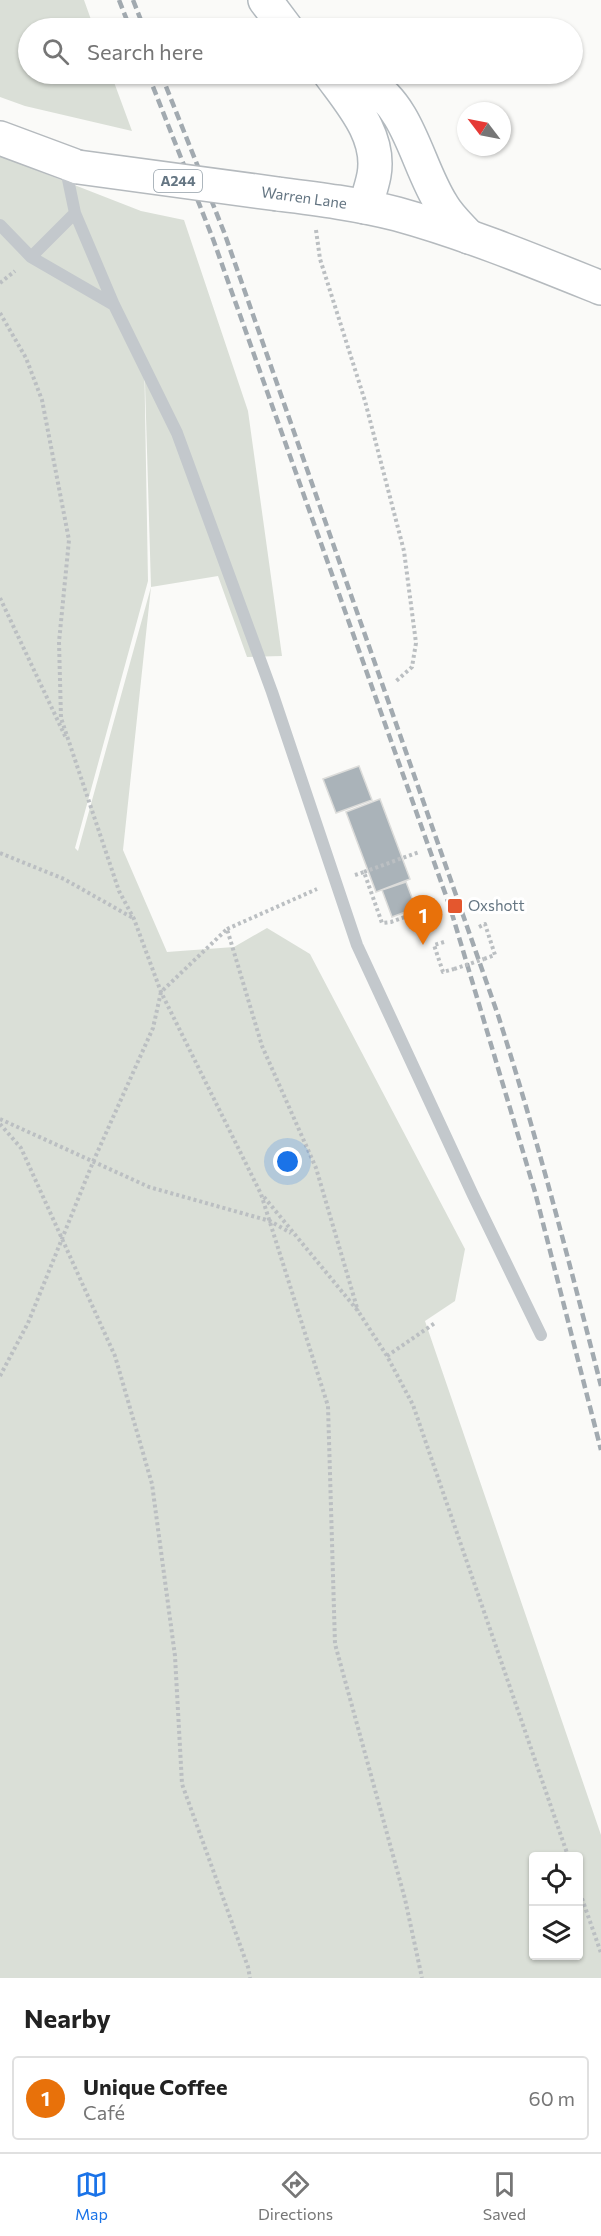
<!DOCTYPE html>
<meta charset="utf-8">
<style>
:root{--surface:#fff;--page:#f2f2f2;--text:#222;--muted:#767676;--line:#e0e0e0;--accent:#1a73e8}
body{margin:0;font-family:Commissioner,sans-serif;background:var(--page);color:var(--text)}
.controls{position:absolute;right:18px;bottom:18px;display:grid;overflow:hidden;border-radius:6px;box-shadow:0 2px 4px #0004}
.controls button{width:54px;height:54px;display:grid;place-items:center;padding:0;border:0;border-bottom:2px solid var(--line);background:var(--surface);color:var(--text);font:30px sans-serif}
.compass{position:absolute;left:457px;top:102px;width:54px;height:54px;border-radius:50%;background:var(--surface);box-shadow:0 2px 4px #0004;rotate:302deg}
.you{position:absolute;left:288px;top:1162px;width:21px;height:21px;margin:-15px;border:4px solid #fff;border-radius:50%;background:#1a73e8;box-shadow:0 0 0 9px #1a73e833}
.badge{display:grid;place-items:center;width:39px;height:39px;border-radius:50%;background:var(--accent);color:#fff;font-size:20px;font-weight:700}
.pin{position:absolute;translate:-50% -50px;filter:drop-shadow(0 2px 3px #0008)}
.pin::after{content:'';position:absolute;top:32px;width:21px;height:18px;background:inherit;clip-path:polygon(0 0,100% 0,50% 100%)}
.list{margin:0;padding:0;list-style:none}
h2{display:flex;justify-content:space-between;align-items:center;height:78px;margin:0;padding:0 24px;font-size:26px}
h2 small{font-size:20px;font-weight:400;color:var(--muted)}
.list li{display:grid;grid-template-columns:39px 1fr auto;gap:18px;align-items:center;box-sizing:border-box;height:84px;margin:0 12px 12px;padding:0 12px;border:2px solid var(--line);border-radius:6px}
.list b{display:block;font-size:22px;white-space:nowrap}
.list p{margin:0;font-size:20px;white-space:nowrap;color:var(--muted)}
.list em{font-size:20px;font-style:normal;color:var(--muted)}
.icon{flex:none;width:33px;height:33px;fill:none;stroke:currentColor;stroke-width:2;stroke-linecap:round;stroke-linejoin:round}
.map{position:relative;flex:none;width:601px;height:1978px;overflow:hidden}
.search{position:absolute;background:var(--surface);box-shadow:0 2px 4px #0004;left:18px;right:18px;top:18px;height:66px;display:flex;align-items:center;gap:15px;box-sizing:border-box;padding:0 21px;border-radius:33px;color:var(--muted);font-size:22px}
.sheet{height:174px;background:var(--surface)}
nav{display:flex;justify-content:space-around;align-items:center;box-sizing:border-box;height:84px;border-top:2px solid var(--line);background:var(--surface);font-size:16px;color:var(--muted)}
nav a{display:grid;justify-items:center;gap:3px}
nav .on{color:var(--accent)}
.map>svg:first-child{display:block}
.green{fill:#dadfd7;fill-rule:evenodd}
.building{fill:#aab3b9;stroke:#dcdcda;stroke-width:1.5}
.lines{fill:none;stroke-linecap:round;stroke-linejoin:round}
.secondary-casing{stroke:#b3babf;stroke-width:36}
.primary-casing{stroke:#b5babe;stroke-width:36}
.path{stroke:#bbbfc2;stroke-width:4;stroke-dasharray:3 3;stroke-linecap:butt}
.lane{stroke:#c3c8cc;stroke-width:12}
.secondary{stroke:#fff;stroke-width:33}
.primary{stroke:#fff;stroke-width:33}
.rail{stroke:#a2aab0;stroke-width:4.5;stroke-dasharray:9 4.5;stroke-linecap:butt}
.primary-bridge-casing{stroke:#b5babe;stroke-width:36;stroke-linecap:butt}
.path-bridge{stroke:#bbbfc2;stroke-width:4;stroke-dasharray:3 3;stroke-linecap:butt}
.primary-bridge{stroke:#fff;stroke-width:33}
.poi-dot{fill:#e4572e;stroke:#fff;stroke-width:2}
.labels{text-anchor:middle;stroke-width:6;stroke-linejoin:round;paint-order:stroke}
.shield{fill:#fff;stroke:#939fa8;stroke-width:1.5}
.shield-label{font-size:14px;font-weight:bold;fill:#657683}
.street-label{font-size:15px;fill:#657683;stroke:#fff}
.poi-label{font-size:15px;fill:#657683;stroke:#fff;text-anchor:start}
</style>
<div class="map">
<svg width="601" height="1978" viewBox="0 0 601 1978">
<rect width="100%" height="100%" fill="#fafaf8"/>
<!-- green -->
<path class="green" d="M 0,0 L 84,0 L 94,28 L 28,28 L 28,74 L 111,74 L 132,131 L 25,106 L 0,97 Z
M 0,156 L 141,211 L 184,220 L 248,411 L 282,656 L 247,657 L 218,576 L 151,587 L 123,850 L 167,952 L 234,947 L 267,928 L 310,954 L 465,1249 L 455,1301 L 425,1321 L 601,1835 L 601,1978 L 0,1978 ZM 144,349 L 151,587 L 78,851 L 75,848 L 148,581 ZM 534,1856 L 578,1856 L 578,1956 L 534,1956 Z"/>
<!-- building -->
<path class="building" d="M 359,766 L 372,800 L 336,813 L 323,779 Z
M 380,799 L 410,879 L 376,892 L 346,812 Z
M 406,882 L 416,908 L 392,917 L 382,890 Z"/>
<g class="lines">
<!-- secondary casing -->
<g class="secondary-casing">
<path id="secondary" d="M 265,0 L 286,28
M 330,74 C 351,103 381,136 374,175 C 372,186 368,197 365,207
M 347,74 C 353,77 361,79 368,83 C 410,108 417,166 442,205 C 449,217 460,227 469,237"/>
</g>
<!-- primary casing -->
<g class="primary-casing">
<path id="primary" d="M 0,138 L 78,167
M 278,194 C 318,199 358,204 397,214 C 466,233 534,261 601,288"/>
</g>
<!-- path -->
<path class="path" d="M 316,230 L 320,259 L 365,401 L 404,551 L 416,643 L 412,667 L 395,682
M 0,283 L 15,271
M 0,313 L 26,358 L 42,400 L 69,540 L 59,642 L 61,718 L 119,891 L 134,919 L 161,992 L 261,1194 L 328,1406 L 335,1644 L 405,1899 L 422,1978
M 0,598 L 66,738
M 0,853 L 64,879 L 133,918
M 364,872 L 419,852
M 355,875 L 364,872 L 382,923 L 391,922 L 436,906
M 479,927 L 485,924 L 495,955 L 484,959
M 227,929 L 317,889
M 444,942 L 434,945 L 443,972 L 454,969
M 0,1119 L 149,1187 L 270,1221 L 291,1233
M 0,1124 L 21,1148 L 115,1356 L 152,1484 L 175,1656 L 182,1784 L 248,1967 L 250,1978
M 264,1197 L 358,1311 L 387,1356 L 413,1405 L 568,1856
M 387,1356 L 435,1323
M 0,1376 L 28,1323 L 93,1162 L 153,1028 L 161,992 L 227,929 L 262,1046 L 316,1168 L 358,1311
M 578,1887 L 601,1953"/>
<!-- lane -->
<path class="lane" d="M 75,213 L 114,305 L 177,433 L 272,692 L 357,945 L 473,1195 L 541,1335
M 0,225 L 31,257 L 114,305
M 31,257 L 75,213 L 65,165"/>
<!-- secondary -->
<use href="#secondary" class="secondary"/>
<!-- primary -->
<use href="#primary" class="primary"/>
<!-- rail -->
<path class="rail" d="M 119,0 L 130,28
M 133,0 L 144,28
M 148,74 L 213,239 L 450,907 L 535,1192 L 601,1450
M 161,74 L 224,232 L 498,1015 C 537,1137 569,1261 601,1386"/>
<!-- primary-bridge casing -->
<g class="primary-bridge-casing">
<path id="primary-bridge" d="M 78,167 L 278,194"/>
</g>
<!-- path-bridge -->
<path class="path-bridge" d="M 454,969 L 484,959"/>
<!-- primary-bridge -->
<use href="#primary-bridge" class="primary-bridge"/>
</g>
<!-- markers -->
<rect class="poi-dot" x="447" y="898" width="16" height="16" rx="3"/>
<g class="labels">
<!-- shield labels -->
<rect class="shield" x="154" y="170" width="48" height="22" rx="4.5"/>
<g class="shield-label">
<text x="178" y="186">A244</text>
</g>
<!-- street labels -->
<g class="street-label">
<text transform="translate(304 198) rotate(8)" y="5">Warren Lane</text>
</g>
<!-- poi labels -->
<g class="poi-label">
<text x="468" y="911">Oxshott</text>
</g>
</g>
</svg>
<div class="controls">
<button><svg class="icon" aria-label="locate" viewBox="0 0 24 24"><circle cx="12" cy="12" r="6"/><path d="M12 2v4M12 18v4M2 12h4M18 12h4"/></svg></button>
<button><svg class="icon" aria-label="layers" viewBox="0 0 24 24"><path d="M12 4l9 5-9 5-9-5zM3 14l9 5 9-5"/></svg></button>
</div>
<svg class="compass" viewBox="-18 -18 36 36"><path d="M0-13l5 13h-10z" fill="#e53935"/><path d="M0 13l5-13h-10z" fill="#767676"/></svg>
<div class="you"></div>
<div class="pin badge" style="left:423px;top:945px;background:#e8710a">1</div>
<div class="search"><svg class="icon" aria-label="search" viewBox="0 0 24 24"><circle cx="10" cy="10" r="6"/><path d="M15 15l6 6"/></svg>Search here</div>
</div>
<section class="sheet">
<h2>Nearby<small></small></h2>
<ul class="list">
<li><span class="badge" style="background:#e8710a">1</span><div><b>Unique Coffee</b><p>Café</p></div><em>60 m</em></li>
</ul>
</section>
<nav>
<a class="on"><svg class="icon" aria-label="map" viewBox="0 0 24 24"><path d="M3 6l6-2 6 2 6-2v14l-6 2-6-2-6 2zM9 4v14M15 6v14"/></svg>Map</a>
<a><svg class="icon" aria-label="directions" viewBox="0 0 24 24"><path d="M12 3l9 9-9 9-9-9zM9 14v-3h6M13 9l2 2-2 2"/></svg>Directions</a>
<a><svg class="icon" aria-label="saved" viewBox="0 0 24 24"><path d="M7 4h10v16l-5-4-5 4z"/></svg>Saved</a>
</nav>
